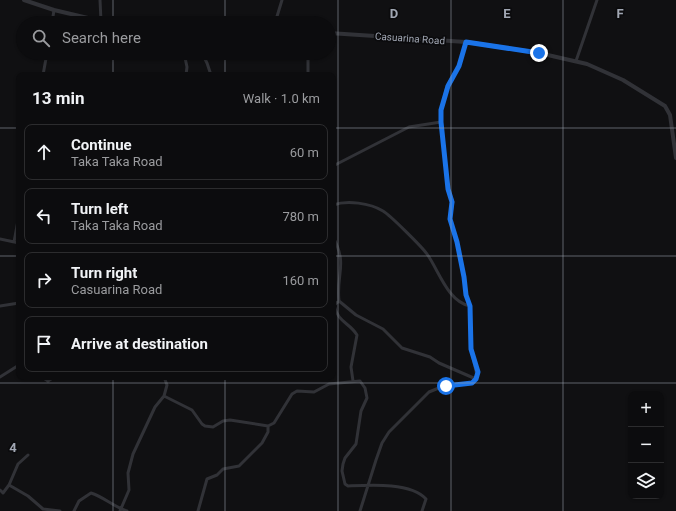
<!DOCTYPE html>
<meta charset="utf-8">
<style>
:root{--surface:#0c0c0e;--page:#151517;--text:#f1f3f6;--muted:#9a9b9e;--line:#2c2c2e}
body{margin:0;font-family:Roboto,sans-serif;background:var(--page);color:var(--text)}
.controls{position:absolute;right:12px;bottom:12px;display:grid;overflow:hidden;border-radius:8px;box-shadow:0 1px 3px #0004}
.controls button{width:36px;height:36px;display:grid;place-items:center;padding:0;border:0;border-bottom:1px solid var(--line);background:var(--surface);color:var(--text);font:20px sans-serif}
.stop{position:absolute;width:12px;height:12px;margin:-9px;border:3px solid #1a73e8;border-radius:50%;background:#fff}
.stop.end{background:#1a73e8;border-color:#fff;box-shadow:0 1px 4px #0008}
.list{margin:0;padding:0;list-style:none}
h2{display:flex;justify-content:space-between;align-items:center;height:52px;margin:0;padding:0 16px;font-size:17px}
h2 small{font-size:13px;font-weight:400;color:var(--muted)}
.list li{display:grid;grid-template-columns:26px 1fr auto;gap:12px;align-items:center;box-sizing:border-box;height:56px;margin:0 8px 8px;padding:0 8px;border:1px solid var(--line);border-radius:8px}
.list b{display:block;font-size:15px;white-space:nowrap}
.list p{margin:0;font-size:13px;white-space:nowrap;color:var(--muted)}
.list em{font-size:13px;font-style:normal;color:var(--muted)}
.icon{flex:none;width:22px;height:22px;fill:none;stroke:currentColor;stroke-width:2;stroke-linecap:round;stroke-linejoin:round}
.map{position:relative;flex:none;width:676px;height:511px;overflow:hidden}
.search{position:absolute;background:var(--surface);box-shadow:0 1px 3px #0004;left:16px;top:16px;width:320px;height:44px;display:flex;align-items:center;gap:10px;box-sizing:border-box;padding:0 14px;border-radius:22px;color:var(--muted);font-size:15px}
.panel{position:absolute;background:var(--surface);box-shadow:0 1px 3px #0004;left:16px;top:72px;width:320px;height:308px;border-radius:8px}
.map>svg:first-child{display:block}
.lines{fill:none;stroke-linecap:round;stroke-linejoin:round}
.minor{stroke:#313237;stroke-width:3}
.tertiary{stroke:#313237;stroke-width:4}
.route{stroke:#1a73e8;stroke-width:5}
.grid{fill:none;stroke:#a1a7b3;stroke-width:1;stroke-opacity:0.55}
.labels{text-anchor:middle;stroke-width:3.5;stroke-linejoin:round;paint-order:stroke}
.street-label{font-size:10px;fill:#a1a7b3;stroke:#0b0b0d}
.grid-label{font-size:13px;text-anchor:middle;font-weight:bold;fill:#a1a7b3;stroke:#0b0b0d;stroke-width:3.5;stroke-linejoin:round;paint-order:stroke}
</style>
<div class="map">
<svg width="676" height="511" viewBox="0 0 676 511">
<rect width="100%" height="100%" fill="#101012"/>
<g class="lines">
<!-- minor -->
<path class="minor" d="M 100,0 L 101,21
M 52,23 L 54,10
M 275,23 L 282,0
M 184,53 L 187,67 L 186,75
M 202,53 L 207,63 L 211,75
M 308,53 L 308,75
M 576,61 L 597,0
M 43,75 L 47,53
M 333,166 L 409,127 L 441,122
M 333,205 C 347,200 370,203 383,211 C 390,215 422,247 427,254 C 439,271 448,302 470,306
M 333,237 C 348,265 336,273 339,301
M 0,239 L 19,243
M 14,242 L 19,215
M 0,306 L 19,303
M 0,377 L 19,365
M 42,377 L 48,381 L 54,377
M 353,381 L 351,367 L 357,335 C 349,322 338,323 334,305 L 339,301 L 356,315 L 383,329 L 402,348 L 430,357 L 439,363 L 476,379
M 164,396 L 192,410 L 202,424 L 205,426 L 213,427 L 223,421 L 230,420 L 268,426 L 274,423 L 292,394 L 297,391 L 314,392 L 329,384 L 360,381 L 365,388 L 367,398 L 361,411 L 356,444 L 345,458 L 343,464 L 342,471 L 345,484 L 348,486 C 369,485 411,482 426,499 L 422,511
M 9,485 L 18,464 L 28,455
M 0,490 L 3,493 L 9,485 L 28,496 L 43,509 L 60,511
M 74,511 L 79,501 L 91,493 C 104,497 114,507 127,511
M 120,511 L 129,490 L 128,473 L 133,454 L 155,407 L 164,396 L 167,385 L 164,377
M 198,511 L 207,479 L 217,475 L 223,469 L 239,466 L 262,443 L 268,432 L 268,426
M 360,511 L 376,460 L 382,443 L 389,432 L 429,392 L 446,385 L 472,383 L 477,376 L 471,349 L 470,306 L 466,295 L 464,277 L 457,242 L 450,219 L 453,202 L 448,189 L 441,122 L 441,110 L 447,86 L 459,66 L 466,42"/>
<!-- tertiary -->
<path class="tertiary" d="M 24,0 L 54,10 L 109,23
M 329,33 L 466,42 L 539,53 L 587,64 L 623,80 L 665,106 L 670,115 L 676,158"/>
</g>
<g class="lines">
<!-- route -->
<path class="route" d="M 446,386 L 472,383 L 476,379 L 478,372 L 471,349 L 470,306 L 466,295 L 464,277 L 457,242 L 450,219 L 452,202 L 448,189 L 441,122 L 441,110 L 448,86 L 459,66 L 466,42 L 539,53"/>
</g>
<!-- grid -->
<path class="grid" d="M 113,0 L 113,23M 225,0 L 225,23M 338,0 L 338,511M 451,0 L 451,511M 563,0 L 563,511M 113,53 L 113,75M 225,53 L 225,75M 0,128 L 19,128M 333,128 L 676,128M 0,256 L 19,256M 333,256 L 676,256M 113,377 L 113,511M 225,377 L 225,511M 0,383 L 676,383"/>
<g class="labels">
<!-- street labels -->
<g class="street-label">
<text transform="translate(410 38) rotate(4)" y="4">Casuarina Road</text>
</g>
</g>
<g class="grid-label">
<text x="394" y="18">D</text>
<text x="507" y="18">E</text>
<text x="620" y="18">F</text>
<text x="13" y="452">4</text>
</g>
</svg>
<div class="controls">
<button>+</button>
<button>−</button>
<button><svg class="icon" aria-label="layers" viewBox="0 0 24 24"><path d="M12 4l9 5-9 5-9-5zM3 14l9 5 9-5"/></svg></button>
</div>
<div class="stop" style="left:446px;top:386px"></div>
<div class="stop end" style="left:539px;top:53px"></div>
<div class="search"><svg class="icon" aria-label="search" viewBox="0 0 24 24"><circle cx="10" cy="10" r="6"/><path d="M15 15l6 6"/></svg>Search here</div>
<section class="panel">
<h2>13 min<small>Walk · 1.0 km</small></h2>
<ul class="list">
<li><svg class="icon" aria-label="ahead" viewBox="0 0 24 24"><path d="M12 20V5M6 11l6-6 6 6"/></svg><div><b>Continue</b><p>Taka Taka Road</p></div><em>60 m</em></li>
<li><svg class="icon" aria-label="left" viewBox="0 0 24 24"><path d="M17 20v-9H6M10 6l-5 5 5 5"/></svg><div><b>Turn left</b><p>Taka Taka Road</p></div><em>780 m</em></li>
<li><svg class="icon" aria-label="right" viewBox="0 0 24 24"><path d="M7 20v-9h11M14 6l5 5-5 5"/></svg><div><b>Turn right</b><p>Casuarina Road</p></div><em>160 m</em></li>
<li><svg class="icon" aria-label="arrive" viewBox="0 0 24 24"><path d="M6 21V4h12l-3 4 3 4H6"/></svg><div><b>Arrive at destination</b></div></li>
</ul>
</section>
</div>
